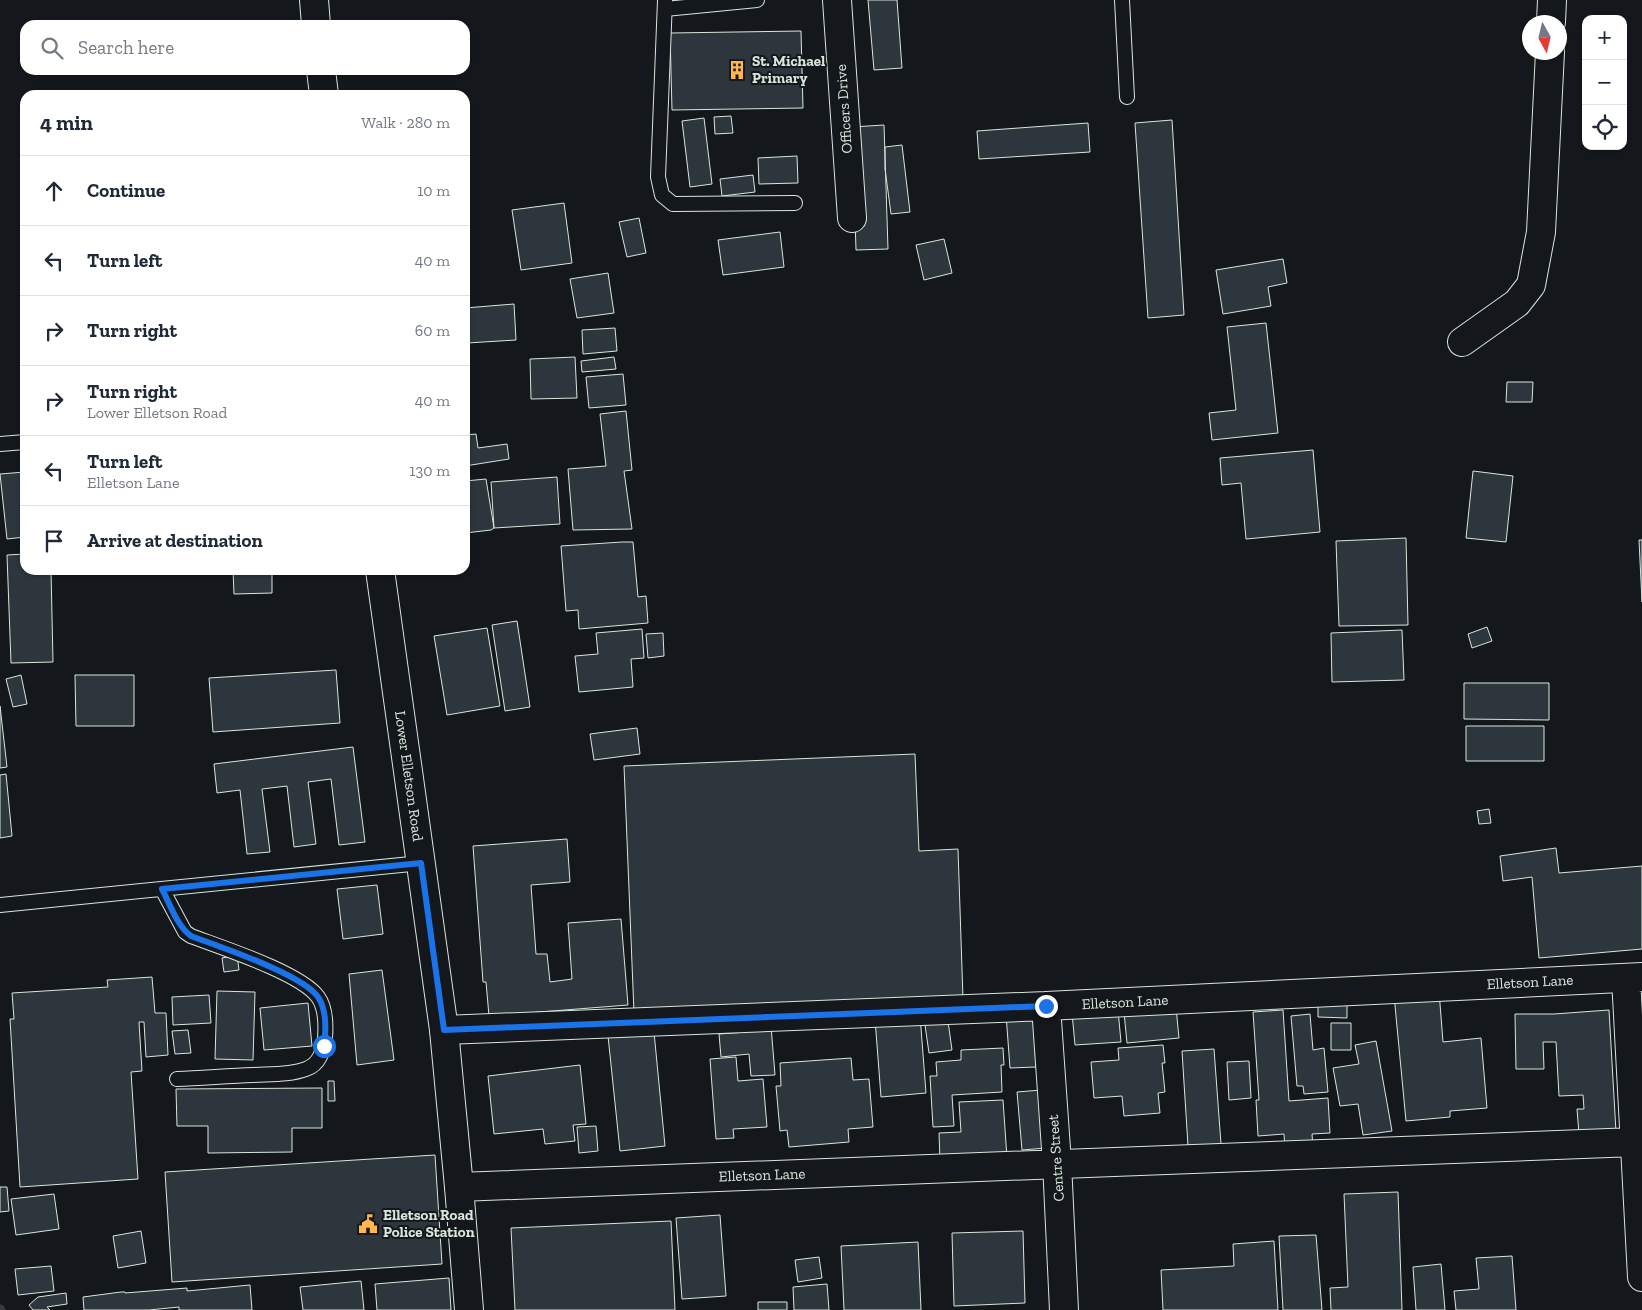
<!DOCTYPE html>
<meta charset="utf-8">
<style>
:root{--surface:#fff;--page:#f6f6f7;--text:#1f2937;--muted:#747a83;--line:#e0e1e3}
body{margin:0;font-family:"Zilla Slab",serif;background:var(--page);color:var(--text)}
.controls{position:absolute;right:15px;top:15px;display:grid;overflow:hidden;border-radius:10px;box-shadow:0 1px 4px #0004}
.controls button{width:45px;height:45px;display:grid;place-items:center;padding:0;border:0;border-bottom:1px solid var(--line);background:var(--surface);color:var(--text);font:25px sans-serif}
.compass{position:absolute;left:1522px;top:15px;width:45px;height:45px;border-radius:50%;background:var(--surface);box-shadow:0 1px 4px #0004;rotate:172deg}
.stop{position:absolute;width:15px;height:15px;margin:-11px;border:4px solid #1a73e8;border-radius:50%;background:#fff}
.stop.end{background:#1a73e8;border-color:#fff;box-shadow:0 1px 5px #0008}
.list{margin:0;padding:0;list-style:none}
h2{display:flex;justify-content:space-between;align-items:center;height:65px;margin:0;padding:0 20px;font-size:21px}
h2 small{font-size:16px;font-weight:400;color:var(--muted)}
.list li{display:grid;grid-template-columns:32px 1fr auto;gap:15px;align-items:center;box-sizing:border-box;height:70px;padding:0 20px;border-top:1px solid var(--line)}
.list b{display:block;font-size:19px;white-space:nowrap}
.list p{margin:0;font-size:16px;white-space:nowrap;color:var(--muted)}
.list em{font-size:16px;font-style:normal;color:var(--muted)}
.icon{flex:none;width:28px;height:28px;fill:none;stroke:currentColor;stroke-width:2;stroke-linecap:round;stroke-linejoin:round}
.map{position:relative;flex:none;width:1642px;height:1310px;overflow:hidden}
.search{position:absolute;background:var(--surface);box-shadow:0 1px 4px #0004;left:20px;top:20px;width:450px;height:55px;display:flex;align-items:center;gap:12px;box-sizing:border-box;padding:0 18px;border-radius:15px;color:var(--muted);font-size:19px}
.panel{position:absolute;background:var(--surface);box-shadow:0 1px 4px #0004;left:20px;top:90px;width:450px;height:485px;border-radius:15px}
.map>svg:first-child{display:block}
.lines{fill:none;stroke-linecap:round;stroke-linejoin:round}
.stream{stroke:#363b3e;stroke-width:9}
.building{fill:#2c363c;stroke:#d8e6dc}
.service-casing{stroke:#d8e6dc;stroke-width:16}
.minor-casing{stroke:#d8e6dc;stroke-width:30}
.tertiary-casing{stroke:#d8e6dc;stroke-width:30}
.service{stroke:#14181c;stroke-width:14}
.minor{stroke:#14181c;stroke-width:28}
.tertiary{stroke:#14181c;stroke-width:28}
.route{stroke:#1a73e8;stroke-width:6}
.labels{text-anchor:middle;stroke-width:4;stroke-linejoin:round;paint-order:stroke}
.poi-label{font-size:15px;font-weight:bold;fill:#d8e6dc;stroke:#14181c;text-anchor:start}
.street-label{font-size:15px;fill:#d8e6dc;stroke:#14181c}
</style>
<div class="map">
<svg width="1642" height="1310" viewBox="0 0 1642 1310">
<rect width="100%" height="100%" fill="#14181c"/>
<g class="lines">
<!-- stream -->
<path class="stream" d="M 0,1309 L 1,1310"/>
</g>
<!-- building -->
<path class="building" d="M 868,0 L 897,0 L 902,68 L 874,70 Z
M 801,31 L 803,108 L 672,110 L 670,33 Z
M 731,116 L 733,133 L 715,134 L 714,117 Z
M 704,118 L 712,184 L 690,187 L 682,121 Z
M 1172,120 L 1184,315 L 1148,318 L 1135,123 Z
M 1088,123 L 1090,152 L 979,159 L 977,131 Z
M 884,125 L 888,249 L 856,250 L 852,127 Z
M 902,145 L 910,212 L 891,214 L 885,169 L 885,147 Z
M 797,156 L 798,183 L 759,184 L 758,158 Z
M 753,175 L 755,192 L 722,196 L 720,179 Z
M 564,203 L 572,263 L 521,270 L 512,210 Z
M 639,218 L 646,253 L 627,257 L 619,222 Z
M 780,232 L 784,267 L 723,275 L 718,240 Z
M 944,239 L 952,273 L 924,280 L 916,245 Z
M 1283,259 L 1287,283 L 1268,287 L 1271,306 L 1223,314 L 1216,270 Z
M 608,273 L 614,313 L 577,318 L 570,279 Z
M 514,304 L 516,340 L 467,343 L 465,308 Z
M 1266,323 L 1278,433 L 1212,440 L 1209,413 L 1236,410 L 1227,327 Z
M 615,328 L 617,351 L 583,354 L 582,330 Z
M 575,357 L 577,398 L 531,399 L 530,359 Z
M 614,357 L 616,369 L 582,372 L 581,361 Z
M 623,374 L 626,405 L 589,408 L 586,377 Z
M 1507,382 L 1533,382 L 1532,402 L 1506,402 Z
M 626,411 L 632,470 L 624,471 L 632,529 L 573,530 L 568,469 L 606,466 L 600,414 Z
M 476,434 L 478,448 L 507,444 L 509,459 L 465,466 L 465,435 Z
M 1313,450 L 1320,532 L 1246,539 L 1241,483 L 1222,485 L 1220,458 Z
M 1473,471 L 1513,476 L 1506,542 L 1466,538 Z
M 25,472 L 25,537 L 7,539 L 0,474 Z
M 557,477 L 560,524 L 494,528 L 491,482 Z
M 486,479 L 494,528 L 491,530 L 465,533 L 465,481 Z
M 1406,538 L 1408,625 L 1339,626 L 1336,541 Z
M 1639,540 L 1642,540 L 1642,602 Z
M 622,542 L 633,542 L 638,597 L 646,596 L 648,623 L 579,629 L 578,610 L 566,611 L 561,546 Z
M 25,554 L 25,570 L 51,570 L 53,662 L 11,663 L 7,555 Z
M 233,570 L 272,570 L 272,593 L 234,594 Z
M 517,621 L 530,707 L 505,711 L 492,625 Z
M 1487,627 L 1492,641 L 1472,648 L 1468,634 Z
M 487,628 L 500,706 L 447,715 L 434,636 Z
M 642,629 L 644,658 L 631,659 L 633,687 L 579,692 L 575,656 L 598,654 L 596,633 Z
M 1402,630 L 1404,680 L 1332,682 L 1331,633 Z
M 663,633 L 664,656 L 648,658 L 646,634 Z
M 336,670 L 340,723 L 213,732 L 209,678 Z
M 21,675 L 27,704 L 13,707 L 6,679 Z
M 75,675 L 134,675 L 134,726 L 76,726 Z
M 1464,683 L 1549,683 L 1549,720 L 1464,719 Z
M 0,706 L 7,767 L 0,768 Z
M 1466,726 L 1544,726 L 1544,761 L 1466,761 Z
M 637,728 L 640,754 L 594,760 L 590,734 Z
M 353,747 L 365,842 L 339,845 L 331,779 L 308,782 L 316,844 L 294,847 L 287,786 L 262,789 L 270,852 L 247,854 L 240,790 L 217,793 L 214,764 Z
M 915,754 L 919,851 L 958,849 L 963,999 L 634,1013 L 624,766 Z
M 6,774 L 12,836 L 0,838 L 0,775 Z
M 1489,809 L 1491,823 L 1479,824 L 1477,811 Z
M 567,839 L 570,882 L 531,885 L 536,954 L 547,954 L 550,982 L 572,979 L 568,923 L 621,919 L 628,1005 L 489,1016 L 486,982 L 483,982 L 473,846 Z
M 1556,848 L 1559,873 L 1642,866 L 1642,949 L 1539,958 L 1532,877 L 1503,881 L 1500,856 Z
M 377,885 L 383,934 L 343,939 L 337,889 Z
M 237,955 L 239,970 L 224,972 L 222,958 Z
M 382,970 L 394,1060 L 357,1065 L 349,974 Z
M 152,977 L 155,1013 L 166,1013 L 168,1055 L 146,1057 L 144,1022 L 139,1022 L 142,1071 L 131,1072 L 138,1179 L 20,1187 L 10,1019 L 14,1019 L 12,993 L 108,987 L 107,980 Z
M 217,991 L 255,992 L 253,1060 L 215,1059 Z
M 1439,991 L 1443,1042 L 1481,1038 L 1487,1108 L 1450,1111 L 1450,1117 L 1406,1121 L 1394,995 Z
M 209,995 L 211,1023 L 173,1025 L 172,997 Z
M 308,1003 L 312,1046 L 264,1050 L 260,1008 Z
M 1318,1003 L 1347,1004 L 1347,1018 L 1318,1017 Z
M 1176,1007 L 1179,1038 L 1127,1043 L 1124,1012 Z
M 1118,1010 L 1121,1042 L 1075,1045 L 1072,1013 Z
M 1283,1010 L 1289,1101 L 1328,1098 L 1330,1133 L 1312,1134 L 1313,1148 L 1285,1150 L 1284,1134 L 1258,1136 L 1256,1100 L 1259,1100 L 1253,1012 Z
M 1609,1010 L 1616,1132 L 1579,1134 L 1577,1109 L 1584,1109 L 1583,1095 L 1559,1096 L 1556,1042 L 1543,1042 L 1544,1069 L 1516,1069 L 1515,1014 L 1554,1014 Z
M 1033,1013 L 1036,1067 L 1010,1068 L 1006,1014 Z
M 947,1014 L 952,1050 L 929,1053 L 924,1018 Z
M 1310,1014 L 1313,1050 L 1324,1048 L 1328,1092 L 1304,1094 L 1303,1086 L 1297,1086 L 1291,1016 Z
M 920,1015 L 926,1093 L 881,1097 L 875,1019 Z
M 1331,1023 L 1351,1023 L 1351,1050 L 1331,1050 Z
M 771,1026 L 775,1075 L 751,1076 L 749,1054 L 721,1057 L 719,1034 L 747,1032 L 747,1027 Z
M 188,1030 L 191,1053 L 175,1054 L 172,1031 Z
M 654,1032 L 665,1146 L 620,1151 L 608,1036 Z
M 1376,1041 L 1392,1131 L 1363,1135 L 1358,1104 L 1340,1106 L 1333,1068 L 1359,1064 L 1355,1045 Z
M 1163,1045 L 1165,1063 L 1162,1063 L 1165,1092 L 1158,1093 L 1160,1113 L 1124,1116 L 1122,1096 L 1094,1098 L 1091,1062 L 1119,1060 L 1118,1048 Z
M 1003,1048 L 1004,1065 L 1001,1065 L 1002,1092 L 952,1095 L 954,1126 L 933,1127 L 930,1076 L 937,1076 L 936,1062 L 961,1060 L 961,1050 Z
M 1214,1049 L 1221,1144 L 1188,1146 L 1182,1051 Z
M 736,1057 L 738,1081 L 763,1079 L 767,1127 L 733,1129 L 734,1138 L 716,1139 L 710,1059 Z
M 851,1058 L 853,1080 L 869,1079 L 873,1127 L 848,1129 L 849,1142 L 789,1147 L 787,1130 L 780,1131 L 776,1086 L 781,1086 L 780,1063 Z
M 1249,1061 L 1251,1098 L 1229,1100 L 1227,1062 Z
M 580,1065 L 586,1124 L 573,1125 L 575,1141 L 545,1144 L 543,1129 L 494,1134 L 488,1076 Z
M 328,1081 L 334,1081 L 335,1101 L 328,1101 Z
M 322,1088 L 322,1128 L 292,1128 L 292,1152 L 208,1153 L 208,1126 L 177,1126 L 176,1089 Z
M 1041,1090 L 1046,1148 L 1022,1150 L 1017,1092 Z
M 1003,1100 L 1007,1158 L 940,1161 L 939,1133 L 961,1132 L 959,1102 Z
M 596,1126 L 598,1151 L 579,1153 L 577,1127 Z
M 435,1155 L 442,1264 L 172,1282 L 165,1172 Z
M 0,1187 L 7,1187 L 9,1211 L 0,1212 Z
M 1398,1192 L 1402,1310 L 1331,1310 L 1330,1288 L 1348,1287 L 1344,1194 Z
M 54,1194 L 59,1229 L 16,1235 L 11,1199 Z
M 720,1215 L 726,1296 L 682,1299 L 676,1218 Z
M 671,1221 L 675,1310 L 515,1310 L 511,1228 Z
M 141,1231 L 146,1263 L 118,1268 L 113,1236 Z
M 1023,1231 L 1025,1303 L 954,1306 L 952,1233 Z
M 1316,1235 L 1322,1310 L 1283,1310 L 1279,1236 Z
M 1274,1241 L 1278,1310 L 1163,1310 L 1161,1270 L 1234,1266 L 1233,1244 Z
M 918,1242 L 921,1310 L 844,1310 L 841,1246 Z
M 1512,1256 L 1516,1310 L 1456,1310 L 1454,1291 L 1479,1289 L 1476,1258 Z
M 819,1257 L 822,1278 L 798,1282 L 795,1260 Z
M 1441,1264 L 1445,1310 L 1416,1310 L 1413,1267 Z
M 51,1266 L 54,1291 L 18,1295 L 15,1269 Z
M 449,1278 L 451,1310 L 377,1310 L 375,1284 Z
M 361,1281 L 364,1310 L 303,1310 L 300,1287 Z
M 827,1284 L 829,1310 L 794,1310 L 793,1287 Z
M 250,1285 L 252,1310 L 179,1310 L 179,1307 L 149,1310 L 84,1310 L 83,1297 L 121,1292 L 125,1292 L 125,1293 L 187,1288 L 187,1291 Z
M 66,1293 L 67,1304 L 47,1307 L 50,1310 L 33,1310 L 29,1305 L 38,1297 Z
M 758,1302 L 787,1302 L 787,1310 L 758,1310 Z"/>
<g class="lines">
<!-- service casing -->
<g class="service-casing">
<path id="service" d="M 665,0 L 658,177 L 662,195 L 673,204 L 795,203
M 1122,0 L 1127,97
M 665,9 L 757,0
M 0,444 L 25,442
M 162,889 L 185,932 L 191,936 C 220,947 301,973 318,997 C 326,1008 326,1025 325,1038 C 323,1051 320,1064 306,1069 C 290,1075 271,1074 253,1075 C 228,1076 202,1078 177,1079
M 0,905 L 421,863"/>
</g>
<!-- minor casing -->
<g class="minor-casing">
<path id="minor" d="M 837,0 L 852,218
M 1551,22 L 1552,0
M 1462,342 L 1517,303 L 1531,285 L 1541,232 L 1550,52
M 1626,978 L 1642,1277
M 1046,1006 L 1057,1163 L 1064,1310
M 444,1030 L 1046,1006 L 1642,977
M 459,1187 L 1635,1142"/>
</g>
<!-- tertiary casing -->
<g class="tertiary-casing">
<path id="tertiary" d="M 314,0 L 316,25
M 321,70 L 324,95
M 380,570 L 444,1030 L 459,1187 L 469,1310"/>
</g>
<!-- service -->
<use href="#service" class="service"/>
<!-- minor -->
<use href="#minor" class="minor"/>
<!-- tertiary -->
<use href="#tertiary" class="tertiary"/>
</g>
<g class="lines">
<!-- route -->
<path class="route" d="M 324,1046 C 326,1031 327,1010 318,997 C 302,974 220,947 191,936 C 177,926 170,904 162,889 L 421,863 L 444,1030 L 1046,1006"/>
</g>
<!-- icons -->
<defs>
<g id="building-bare" transform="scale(1.5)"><path d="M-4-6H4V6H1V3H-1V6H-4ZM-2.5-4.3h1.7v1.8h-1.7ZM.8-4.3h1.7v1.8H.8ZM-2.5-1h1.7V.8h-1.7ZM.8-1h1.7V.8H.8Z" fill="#ffb74d" stroke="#14181c" stroke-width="2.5" paint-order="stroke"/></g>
<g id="civic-bare" transform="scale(1.5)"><path d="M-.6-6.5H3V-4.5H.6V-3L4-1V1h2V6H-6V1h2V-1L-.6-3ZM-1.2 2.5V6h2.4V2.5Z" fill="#ffb74d" stroke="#14181c" stroke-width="2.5" paint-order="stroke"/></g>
</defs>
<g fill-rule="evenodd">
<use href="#building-bare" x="737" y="70"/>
<use href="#civic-bare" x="368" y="1224"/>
</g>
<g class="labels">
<!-- poi labels -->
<g class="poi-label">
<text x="752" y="66">St. Michael<tspan x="752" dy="17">Primary</tspan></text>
<text x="383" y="1220">Elletson Road<tspan x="383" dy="17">Police Station</tspan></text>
</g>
<!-- street labels -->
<g class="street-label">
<text transform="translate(844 109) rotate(-94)" y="5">Officers Drive</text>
<text transform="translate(409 776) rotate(82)" y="5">Lower Elletson Road</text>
<text transform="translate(1530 982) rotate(-3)" y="5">Elletson Lane</text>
<text transform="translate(1125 1002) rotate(-3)" y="5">Elletson Lane</text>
<text transform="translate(1056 1158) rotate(-94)" y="5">Centre Street</text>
<text transform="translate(762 1175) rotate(-2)" y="5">Elletson Lane</text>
</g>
</g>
</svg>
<div class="controls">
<button>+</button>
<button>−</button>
<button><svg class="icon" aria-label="locate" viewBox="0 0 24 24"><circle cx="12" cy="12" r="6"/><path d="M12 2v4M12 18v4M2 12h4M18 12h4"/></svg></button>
</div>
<svg class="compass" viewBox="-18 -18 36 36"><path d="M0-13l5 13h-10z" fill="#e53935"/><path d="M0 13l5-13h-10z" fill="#747a83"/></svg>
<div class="stop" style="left:324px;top:1046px"></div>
<div class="stop end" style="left:1046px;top:1006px"></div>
<div class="search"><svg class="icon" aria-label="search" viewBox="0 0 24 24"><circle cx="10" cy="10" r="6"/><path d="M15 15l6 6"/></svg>Search here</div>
<section class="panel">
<h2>4 min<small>Walk · 280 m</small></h2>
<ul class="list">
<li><svg class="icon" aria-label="ahead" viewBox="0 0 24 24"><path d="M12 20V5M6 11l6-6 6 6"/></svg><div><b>Continue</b></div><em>10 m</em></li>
<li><svg class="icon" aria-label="left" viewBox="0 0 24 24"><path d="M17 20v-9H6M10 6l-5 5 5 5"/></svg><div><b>Turn left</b></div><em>40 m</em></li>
<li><svg class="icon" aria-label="right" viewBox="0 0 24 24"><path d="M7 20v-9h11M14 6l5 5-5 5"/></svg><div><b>Turn right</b></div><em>60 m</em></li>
<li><svg class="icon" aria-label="right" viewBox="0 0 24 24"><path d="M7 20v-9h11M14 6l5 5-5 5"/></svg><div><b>Turn right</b><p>Lower Elletson Road</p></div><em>40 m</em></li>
<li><svg class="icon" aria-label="left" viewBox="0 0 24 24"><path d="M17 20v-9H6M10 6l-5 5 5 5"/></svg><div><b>Turn left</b><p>Elletson Lane</p></div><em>130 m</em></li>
<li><svg class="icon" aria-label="arrive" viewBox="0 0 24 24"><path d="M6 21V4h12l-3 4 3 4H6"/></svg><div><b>Arrive at destination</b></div></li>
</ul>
</section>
</div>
